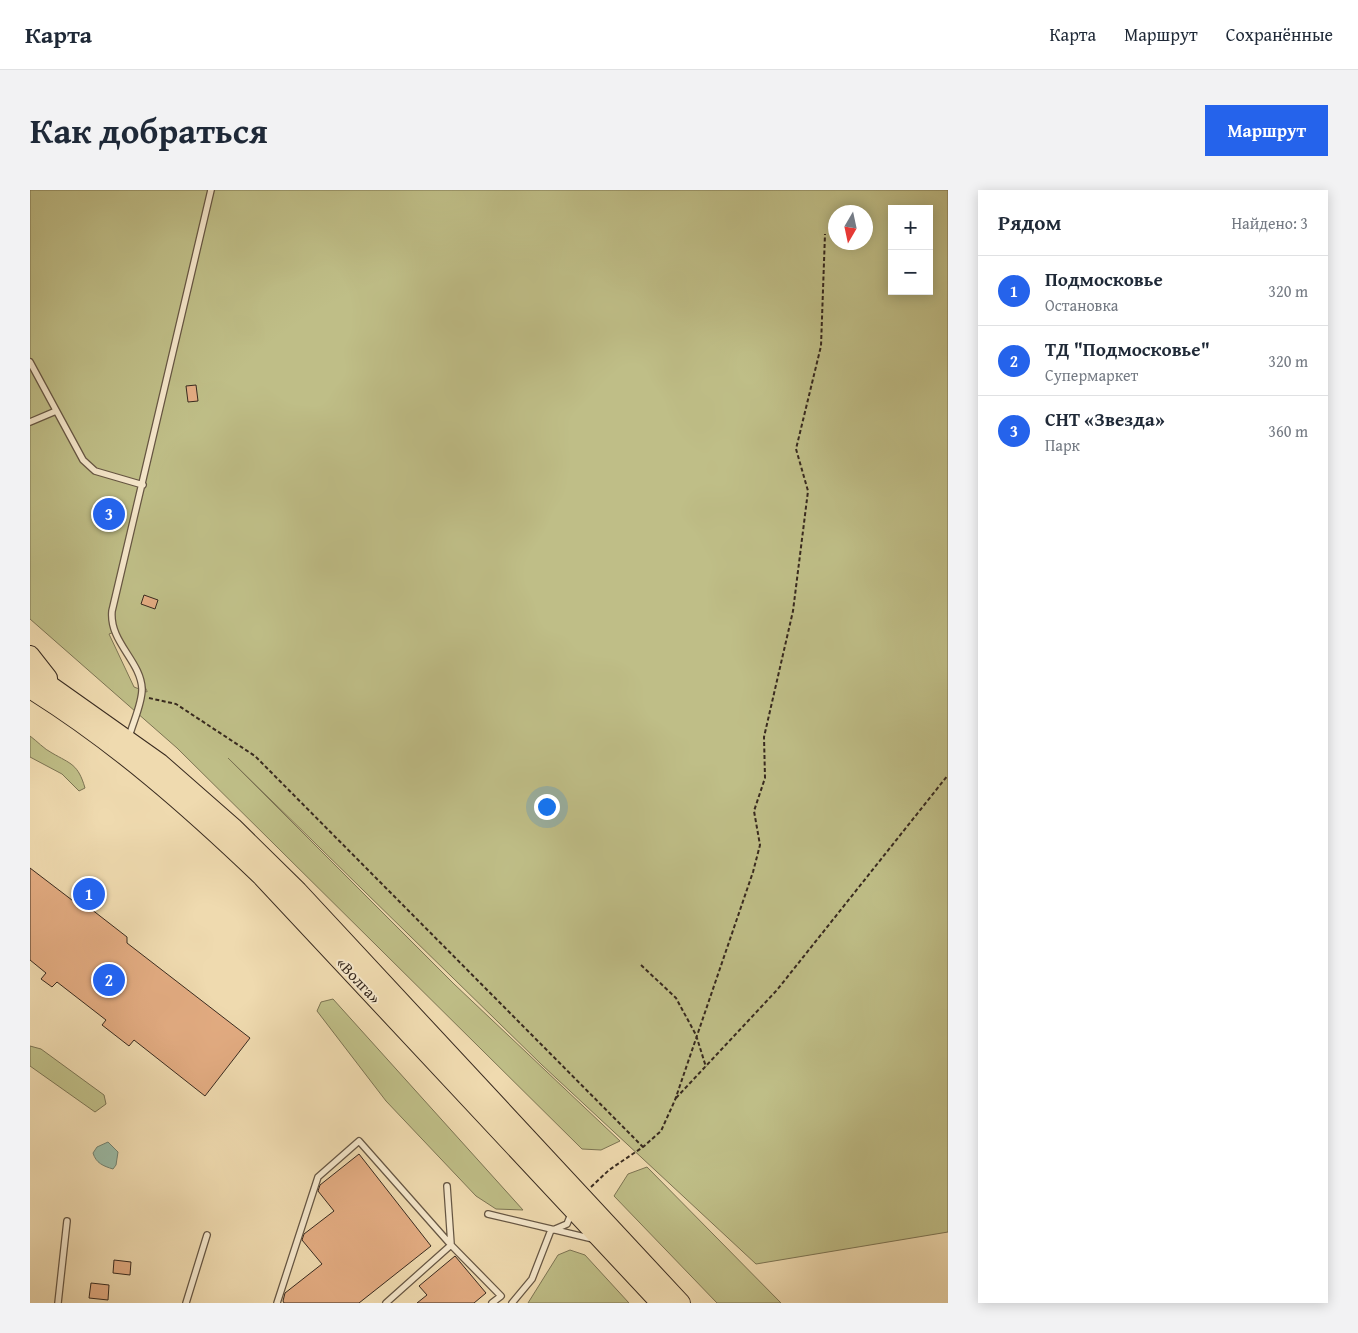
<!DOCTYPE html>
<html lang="ru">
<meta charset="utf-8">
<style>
:root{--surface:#fff;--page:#f2f2f3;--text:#1f2937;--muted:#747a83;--line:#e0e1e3;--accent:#2563eb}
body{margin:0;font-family:"Gentium Book Plus",serif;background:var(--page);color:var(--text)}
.controls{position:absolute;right:15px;top:15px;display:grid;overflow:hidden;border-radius:0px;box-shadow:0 2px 12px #0003}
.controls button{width:45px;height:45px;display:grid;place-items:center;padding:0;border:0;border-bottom:1px solid var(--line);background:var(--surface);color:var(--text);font:25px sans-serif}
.compass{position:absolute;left:798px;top:15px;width:45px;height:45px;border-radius:50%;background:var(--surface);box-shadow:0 2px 12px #0003;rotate:189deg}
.you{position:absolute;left:516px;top:616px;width:18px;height:18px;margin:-12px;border:4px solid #fff;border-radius:50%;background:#1a73e8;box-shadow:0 0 0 8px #1a73e833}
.badge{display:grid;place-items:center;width:32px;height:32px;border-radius:50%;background:var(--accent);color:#fff;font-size:16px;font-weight:700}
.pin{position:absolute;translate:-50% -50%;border:2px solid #fff;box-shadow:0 1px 5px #0006}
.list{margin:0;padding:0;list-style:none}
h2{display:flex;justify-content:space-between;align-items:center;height:65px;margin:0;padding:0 20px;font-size:21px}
h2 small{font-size:16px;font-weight:400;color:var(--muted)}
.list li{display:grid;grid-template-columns:32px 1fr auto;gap:15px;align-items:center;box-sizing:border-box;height:70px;padding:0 20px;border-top:1px solid var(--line)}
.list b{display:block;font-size:19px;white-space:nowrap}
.list p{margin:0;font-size:16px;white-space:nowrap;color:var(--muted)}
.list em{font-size:16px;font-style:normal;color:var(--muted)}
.map{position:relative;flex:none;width:918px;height:1113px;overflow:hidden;border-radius:0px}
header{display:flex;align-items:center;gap:30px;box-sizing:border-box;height:70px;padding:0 25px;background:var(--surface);border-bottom:1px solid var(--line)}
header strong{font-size:24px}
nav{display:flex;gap:28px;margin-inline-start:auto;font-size:18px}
.intro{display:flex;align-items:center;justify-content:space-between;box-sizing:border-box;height:120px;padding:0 30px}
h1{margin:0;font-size:35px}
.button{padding:12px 22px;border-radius:0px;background:var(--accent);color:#fff;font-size:18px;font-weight:700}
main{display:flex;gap:30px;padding:0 30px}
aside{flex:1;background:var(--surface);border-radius:0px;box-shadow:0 2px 12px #0003}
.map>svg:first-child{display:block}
.green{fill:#bfbe87;stroke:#7c7453;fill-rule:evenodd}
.water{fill:#9bbba6;stroke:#738170}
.building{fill:#e3ac82;stroke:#382a1f}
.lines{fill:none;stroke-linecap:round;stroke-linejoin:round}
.service-casing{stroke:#665643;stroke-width:8}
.trunk-casing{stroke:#382a1f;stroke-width:20}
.path{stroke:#382a1f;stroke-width:2;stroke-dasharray:4 2.5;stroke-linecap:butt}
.service{stroke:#f5e7cb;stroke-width:5.5}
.trunk{stroke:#efdaaf;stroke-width:18}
.labels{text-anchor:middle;stroke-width:4;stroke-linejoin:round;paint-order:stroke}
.street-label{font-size:16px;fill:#382a1f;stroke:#f5e7cb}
</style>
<header>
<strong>Карта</strong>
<nav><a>Карта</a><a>Маршрут</a><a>Сохранённые</a></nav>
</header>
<div class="intro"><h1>Как добраться</h1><a class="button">Маршрут</a></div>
<main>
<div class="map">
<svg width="918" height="1113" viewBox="0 0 918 1113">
<rect width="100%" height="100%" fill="#efdaaf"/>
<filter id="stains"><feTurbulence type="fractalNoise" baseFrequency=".004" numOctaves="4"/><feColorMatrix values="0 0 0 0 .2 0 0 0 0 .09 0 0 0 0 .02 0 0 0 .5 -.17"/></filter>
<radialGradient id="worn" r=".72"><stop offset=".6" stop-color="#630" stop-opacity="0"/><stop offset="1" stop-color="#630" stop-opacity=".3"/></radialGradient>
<!-- green -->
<path class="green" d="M 0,0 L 918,0 L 918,1042 L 726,1074 L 512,875 L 198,568 L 424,794 L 590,951 L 571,960 L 552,959 L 147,558 L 0,429 ZM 862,19 L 899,19 L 899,101 L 862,101 ZM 806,22 L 836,22 L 836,52 L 806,52 ZM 87,441 L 117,501 L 117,502 L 104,497 L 79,444 Z
M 0,546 C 7,551 14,559 22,563 C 41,574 48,574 55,598 L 49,601 L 32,584 L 0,567 Z
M 303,809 L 493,1020 L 466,1019 L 446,1006 L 356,911 L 287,821 L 291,812 Z
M 0,856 L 11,859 L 74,905 L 76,914 L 65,922 L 0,876 Z
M 617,977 L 751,1113 L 687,1113 L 584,1006 L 598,984 Z
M 540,1060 L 555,1065 L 599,1113 L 498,1113 L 528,1065 Z"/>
<!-- water -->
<path class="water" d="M 78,952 L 88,962 L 86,975 L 83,979 C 73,976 66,973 63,963 L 67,957 Z"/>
<!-- building -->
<path class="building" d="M 166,195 L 168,211 L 158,212 L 156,196 Z
M 114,405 L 128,410 L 125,419 L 111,414 Z
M 0,678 L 55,720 L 61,719 L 97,747 L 97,753 L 220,848 L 175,906 L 104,850 L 99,856 L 72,835 L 76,830 L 27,792 L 22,797 L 11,789 L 16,783 L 0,770 Z
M 329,964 L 401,1056 L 329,1113 L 254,1113 L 253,1111 L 255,1103 L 292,1074 L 272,1050 L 274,1044 L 304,1021 L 288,1001 L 290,995 Z
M 425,1066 L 456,1103 L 444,1113 L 387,1113 L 397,1105 L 389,1096 Z
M 84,1070 L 101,1072 L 100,1085 L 83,1083 Z
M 61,1093 L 79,1095 L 78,1110 L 59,1108 Z"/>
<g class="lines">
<!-- service casing -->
<g class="service-casing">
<path id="service" d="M 0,172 L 53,270 L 65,281 L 113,295
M 0,232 L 26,221
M 99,547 C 103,532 112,514 112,499 C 111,471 79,452 82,421 L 181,0
M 417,996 L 421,1054
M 458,1024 L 563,1049
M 523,1040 L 537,1034 L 541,1024
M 28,1113 L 37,1031
M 156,1113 L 177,1045
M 247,1113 L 288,987 L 329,951 L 421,1055
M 356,1113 L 421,1055 L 471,1106 L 462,1113
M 482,1113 L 502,1089 L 521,1040"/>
</g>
<!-- trunk casing -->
<g class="trunk-casing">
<path id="trunk" d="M 0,465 L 18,488
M 0,481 L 130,573 L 203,637 L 268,701 L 651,1113
M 0,499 C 85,552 159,617 231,686 L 630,1113"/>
</g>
<!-- path -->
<path class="path" d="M 119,508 L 146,514 L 225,566 L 613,957
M 611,775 L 646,808 L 666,845 L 676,877
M 646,908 L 747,800 L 918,585
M 561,997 L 579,980 L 613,957 L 631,941 L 645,910 L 723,682 L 730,655 L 724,621 L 735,588 L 734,547 L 763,421 L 778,301 L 766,259 L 791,156 L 795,44"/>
<!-- service -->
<use href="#service" class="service"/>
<!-- trunk -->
<use href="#trunk" class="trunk"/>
</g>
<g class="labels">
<!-- street labels -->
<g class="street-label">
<text transform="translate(329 790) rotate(47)" y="6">«Волга»</text>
</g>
</g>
<rect width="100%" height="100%" filter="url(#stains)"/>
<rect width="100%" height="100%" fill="url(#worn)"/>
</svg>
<div class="controls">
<button>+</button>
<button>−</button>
</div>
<svg class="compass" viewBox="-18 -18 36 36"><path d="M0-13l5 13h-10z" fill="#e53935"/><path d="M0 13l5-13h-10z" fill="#747a83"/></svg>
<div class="you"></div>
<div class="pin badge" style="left:59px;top:704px">1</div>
<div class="pin badge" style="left:79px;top:790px">2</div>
<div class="pin badge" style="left:79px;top:324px">3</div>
</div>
<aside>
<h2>Рядом<small>Найдено: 3</small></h2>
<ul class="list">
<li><span class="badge">1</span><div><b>Подмосковье</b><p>Остановка</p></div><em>320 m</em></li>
<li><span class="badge">2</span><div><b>ТД &quot;Подмосковье&quot;</b><p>Супермаркет</p></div><em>320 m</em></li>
<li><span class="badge">3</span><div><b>СНТ «Звезда»</b><p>Парк</p></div><em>360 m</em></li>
</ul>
</aside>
</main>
